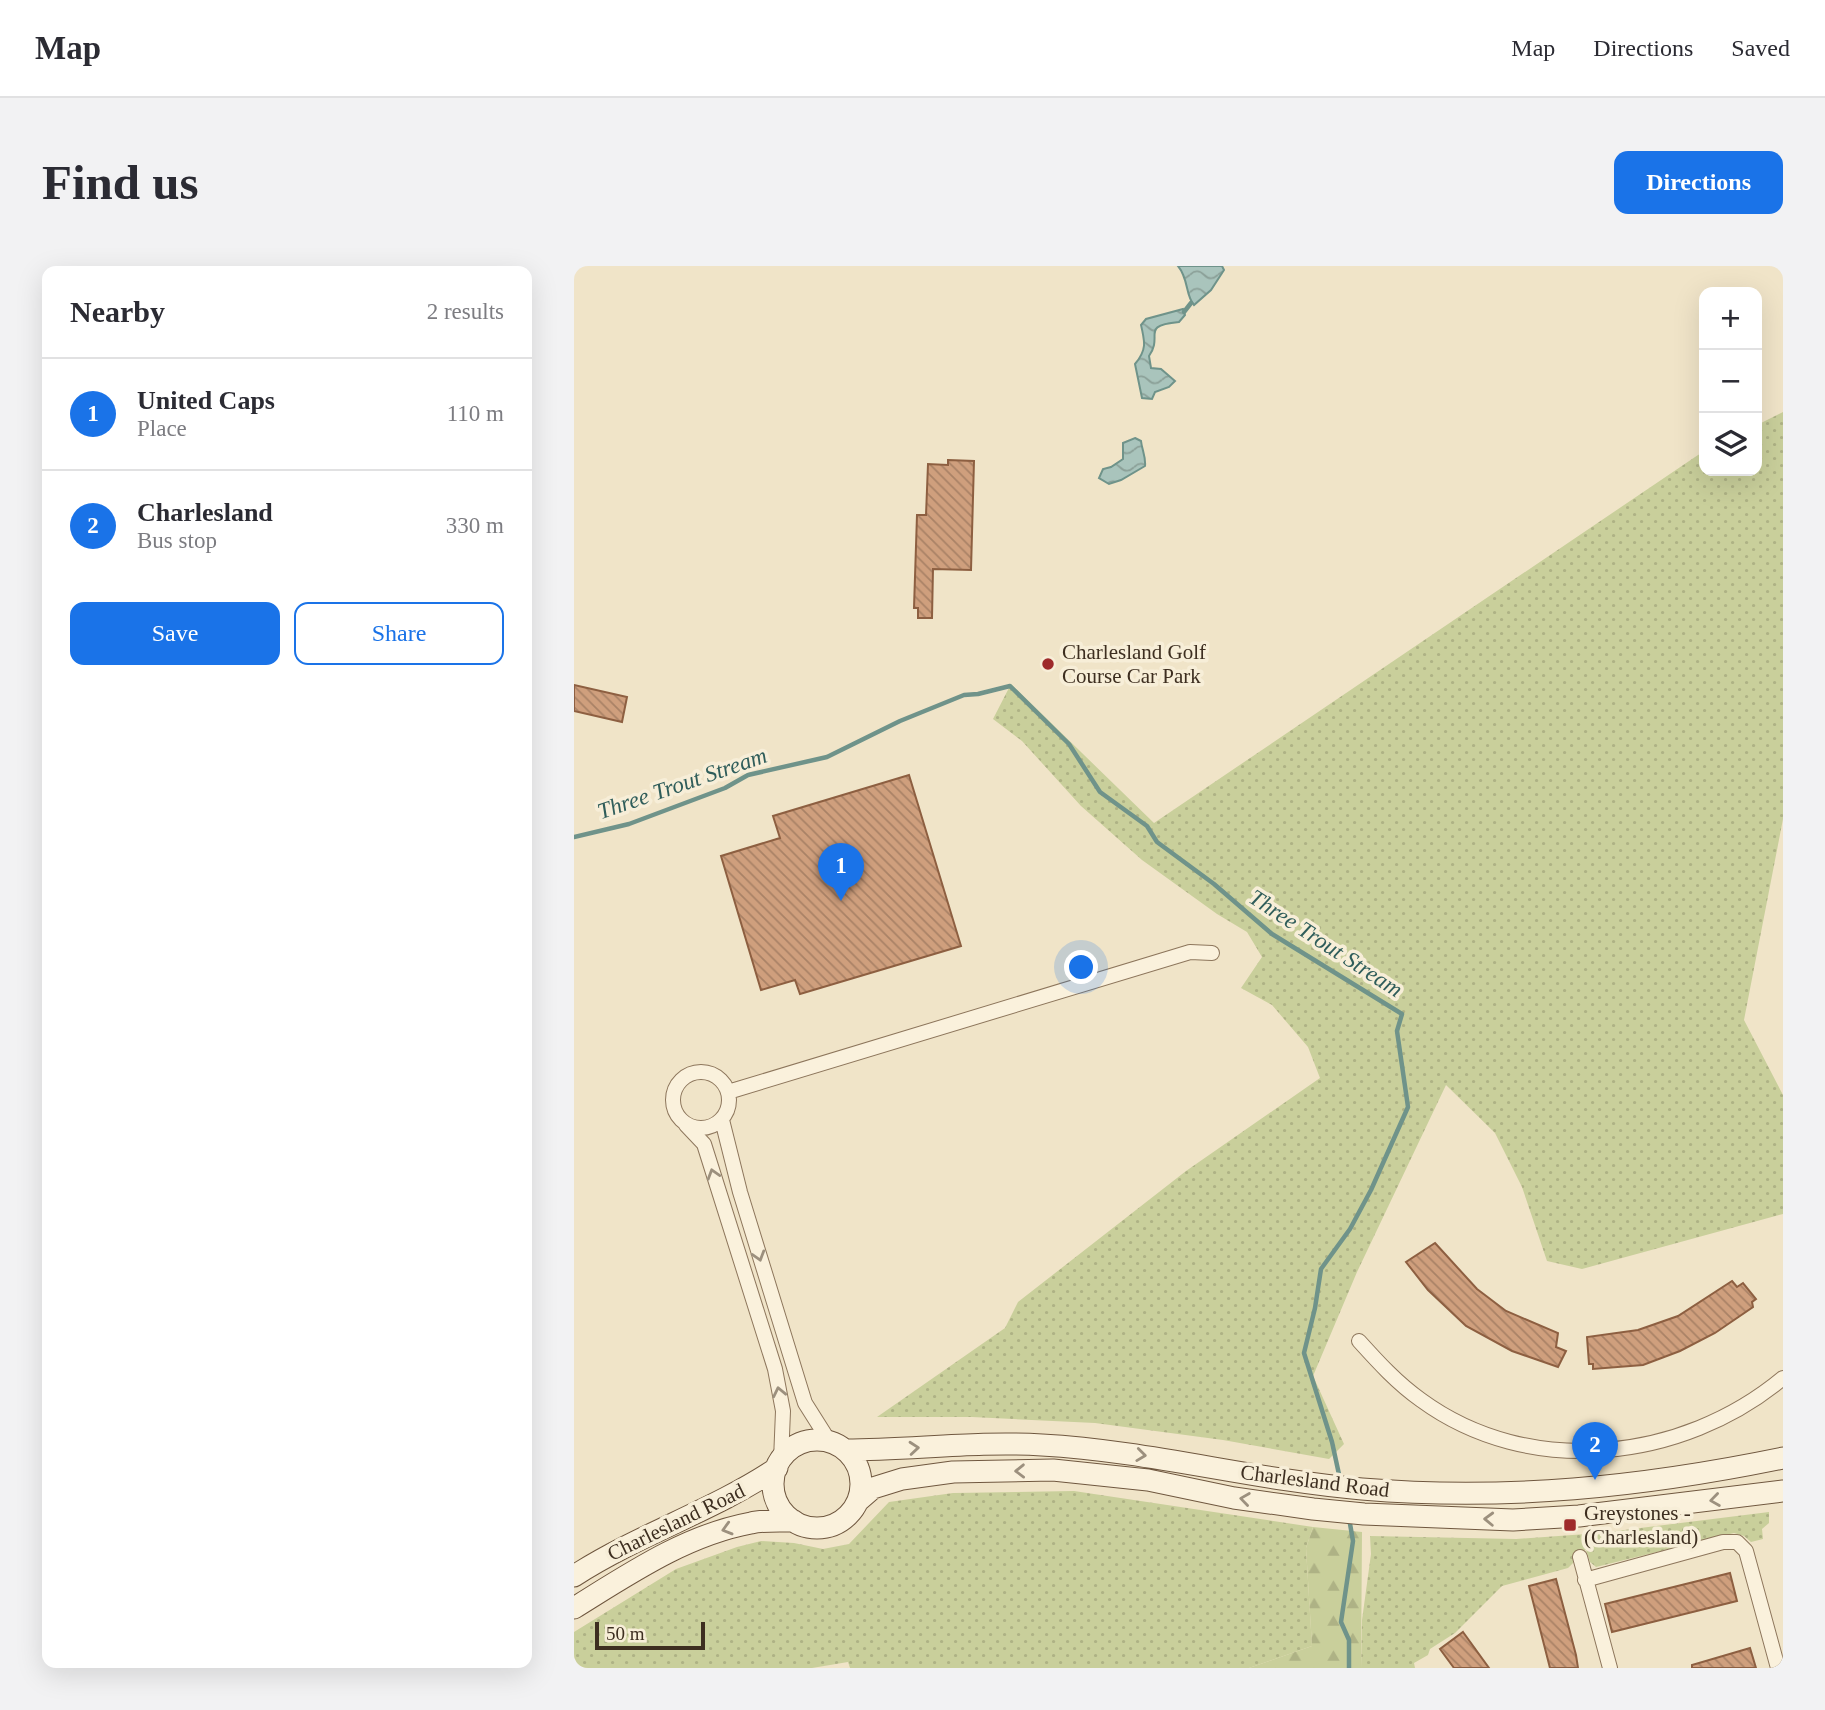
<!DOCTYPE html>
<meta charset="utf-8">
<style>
:root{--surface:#fff;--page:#f2f2f3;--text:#2b2b33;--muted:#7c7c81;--line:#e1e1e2;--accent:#1a73e8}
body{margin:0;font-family:"Times New Roman",serif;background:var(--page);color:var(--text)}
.controls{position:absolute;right:21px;top:21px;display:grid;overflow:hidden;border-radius:14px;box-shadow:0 7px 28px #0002}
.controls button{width:63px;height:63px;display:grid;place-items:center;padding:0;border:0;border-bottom:2px solid var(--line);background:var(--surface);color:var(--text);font:35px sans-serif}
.scale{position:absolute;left:21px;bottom:18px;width:110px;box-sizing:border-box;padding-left:7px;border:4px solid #3d2e20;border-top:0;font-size:19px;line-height:24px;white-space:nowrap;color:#3d2e20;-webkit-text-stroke:5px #f7eed8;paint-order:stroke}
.you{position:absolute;left:508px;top:702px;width:24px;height:24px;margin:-18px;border:5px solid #fff;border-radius:50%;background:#1a73e8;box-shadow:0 0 0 10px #1a73e833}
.badge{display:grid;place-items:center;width:46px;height:46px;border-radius:50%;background:var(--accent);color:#fff;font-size:23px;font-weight:700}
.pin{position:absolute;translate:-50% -58px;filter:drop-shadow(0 2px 4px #0008)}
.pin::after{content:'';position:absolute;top:37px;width:24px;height:21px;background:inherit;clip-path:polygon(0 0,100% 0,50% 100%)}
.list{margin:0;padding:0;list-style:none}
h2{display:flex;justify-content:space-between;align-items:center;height:91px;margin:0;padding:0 28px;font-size:30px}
h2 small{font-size:23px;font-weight:400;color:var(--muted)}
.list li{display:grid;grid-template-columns:46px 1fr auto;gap:21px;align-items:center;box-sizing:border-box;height:112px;padding:0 28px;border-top:2px solid var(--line)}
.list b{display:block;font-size:26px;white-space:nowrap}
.list p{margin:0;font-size:23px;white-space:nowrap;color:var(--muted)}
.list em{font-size:23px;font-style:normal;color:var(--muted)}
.actions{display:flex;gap:14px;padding:21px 28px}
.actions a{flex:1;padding:16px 0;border:2px solid var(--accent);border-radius:14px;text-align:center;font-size:24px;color:var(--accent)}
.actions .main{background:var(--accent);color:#fff}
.icon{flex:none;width:38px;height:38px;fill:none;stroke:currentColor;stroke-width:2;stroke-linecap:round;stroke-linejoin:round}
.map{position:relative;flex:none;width:1209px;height:1402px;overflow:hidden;border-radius:14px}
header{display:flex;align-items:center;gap:42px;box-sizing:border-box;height:98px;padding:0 35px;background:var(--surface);border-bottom:2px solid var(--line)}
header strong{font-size:33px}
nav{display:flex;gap:38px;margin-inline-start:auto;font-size:24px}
.intro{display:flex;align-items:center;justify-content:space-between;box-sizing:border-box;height:168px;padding:0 42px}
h1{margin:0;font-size:49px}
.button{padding:18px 32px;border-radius:14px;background:var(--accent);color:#fff;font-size:24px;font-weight:700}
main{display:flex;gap:42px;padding:0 42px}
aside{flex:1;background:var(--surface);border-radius:14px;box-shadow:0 7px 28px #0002}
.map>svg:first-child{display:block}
.grass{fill:url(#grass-dots)}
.forest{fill:url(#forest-firs)}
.water{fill:url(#water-waves);stroke:#6f938a;stroke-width:2}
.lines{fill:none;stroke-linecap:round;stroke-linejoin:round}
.stream{stroke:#6f938a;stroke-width:4.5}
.building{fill:url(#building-back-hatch);stroke:#8d5f41;stroke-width:2}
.street-casing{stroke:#8d765c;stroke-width:16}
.secondary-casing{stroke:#6f573f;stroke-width:23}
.street{stroke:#faf1dc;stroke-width:14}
.secondary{stroke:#faf1dc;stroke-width:21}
.oneway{stroke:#9c907e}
.poi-dot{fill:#9e2a2b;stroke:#f7eed8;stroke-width:2.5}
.labels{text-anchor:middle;stroke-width:7;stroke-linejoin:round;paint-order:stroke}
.poi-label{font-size:21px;fill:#3d2e20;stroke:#f7eed8;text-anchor:start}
.street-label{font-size:21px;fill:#3d2e20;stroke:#f7eed8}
.water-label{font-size:23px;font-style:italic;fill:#2f5d5a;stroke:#f7eed8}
</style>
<header>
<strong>Map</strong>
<nav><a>Map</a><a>Directions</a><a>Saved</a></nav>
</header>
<div class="intro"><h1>Find us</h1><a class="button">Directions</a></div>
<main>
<aside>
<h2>Nearby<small>2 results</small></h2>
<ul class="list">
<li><span class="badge">1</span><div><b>United Caps</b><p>Place</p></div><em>110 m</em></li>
<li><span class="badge">2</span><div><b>Charlesland</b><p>Bus stop</p></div><em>330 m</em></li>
</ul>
<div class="actions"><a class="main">Save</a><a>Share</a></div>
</aside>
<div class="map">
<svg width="1209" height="1402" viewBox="0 0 1209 1402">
<defs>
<pattern id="grass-dots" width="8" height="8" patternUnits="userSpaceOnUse" patternTransform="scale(1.75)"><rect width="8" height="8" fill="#c9cf9b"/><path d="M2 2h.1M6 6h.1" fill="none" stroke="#aeb285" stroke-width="1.8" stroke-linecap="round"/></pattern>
<pattern id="forest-firs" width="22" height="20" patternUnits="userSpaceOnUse" patternTransform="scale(1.75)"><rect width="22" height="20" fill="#c9cf9b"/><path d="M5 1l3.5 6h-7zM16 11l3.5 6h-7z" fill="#aeb285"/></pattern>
<pattern id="water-waves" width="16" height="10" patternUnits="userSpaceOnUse" patternTransform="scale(1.75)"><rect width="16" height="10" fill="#a9c4bc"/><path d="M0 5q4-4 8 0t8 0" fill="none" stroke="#8ba098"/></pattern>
<pattern id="building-back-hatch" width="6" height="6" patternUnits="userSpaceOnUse" patternTransform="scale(1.75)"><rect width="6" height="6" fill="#cf9f7d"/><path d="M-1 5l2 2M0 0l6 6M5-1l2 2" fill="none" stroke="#a98266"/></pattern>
</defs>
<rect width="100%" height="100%" fill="#f0e4c8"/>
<!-- grass -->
<path class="grass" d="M 1209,146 L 1209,553 L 1170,754 L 1209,829 L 1209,948 L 1008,1003 L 973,995 L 948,921 L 921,867 L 872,819 L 783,1006 L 739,1110 L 770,1178 L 755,1193 L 649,1174 L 521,1157 L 398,1151 L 303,1151 L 431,1062 L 444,1036 L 612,905 L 746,812 L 734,781 L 698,739 L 667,722 L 688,691 L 673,666 L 643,648 L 568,594 L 507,540 L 448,475 L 419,453 L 437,418 L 580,557 L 1124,189 L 1130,186 L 1130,205 L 1183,205 L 1183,159 Z
M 500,1225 L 739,1261 L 732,1282 L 738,1380 L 675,1402 L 276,1402 L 274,1396 L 238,1402 L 0,1402 L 0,1366 L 102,1303 L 163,1281 L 187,1275 L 220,1277 L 249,1283 L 275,1278 L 315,1236 L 379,1227 Z
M 1195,1246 L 1195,1257 L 1188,1263 L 1189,1273 L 1177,1276 L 1170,1270 L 1160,1267 L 1022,1301 L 1016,1296 L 1012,1284 L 999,1288 L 1000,1296 L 994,1302 L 928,1320 L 881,1367 L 856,1383 L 854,1389 L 840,1397 L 841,1402 L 787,1402 L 788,1354 L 797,1288 L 796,1270 L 942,1273 L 1026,1267 Z"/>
<!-- forest -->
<path class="forest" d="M 739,1261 L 788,1266 L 787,1402 L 675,1402 L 738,1380 L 732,1282 Z"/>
<!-- water -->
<path class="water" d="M 604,0 L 648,0 L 650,4 L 637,24 L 620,39 C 611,29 615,13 604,0 Z
M 609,43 L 611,49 L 605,56 C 565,60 590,69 575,90 L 577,102 L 587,103 L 601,115 L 595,121 L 581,126 L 578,133 L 568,132 L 561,98 C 573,84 571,76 567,59 L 572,53 Z
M 561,172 L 567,175 C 568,184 572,191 571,200 L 547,214 L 535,218 L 525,212 L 529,203 L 537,201 L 549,193 L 549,177 Z"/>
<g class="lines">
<!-- stream -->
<path class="stream" d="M 610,46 L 617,37
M 0,571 L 55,558 L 151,522 L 174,509 L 253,491 L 326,455 L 390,429 L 404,428 L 436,420 L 495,478 L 526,526 L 573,560 L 583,576 L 640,618 L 698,668 L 828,748 L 823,765 L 834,841 L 797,924 L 776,963 L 747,1003 L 741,1042 L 730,1087 L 758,1176 L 766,1213
M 775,1252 L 779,1275 L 767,1356 L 775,1374 L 775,1402"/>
</g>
<!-- building -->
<path class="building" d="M 374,194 L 400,195 L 397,304 L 359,303 L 358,352 L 344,352 L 344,342 L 340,342 L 343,249 L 352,249 L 354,198 L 374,199 Z
M 0,419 L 53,431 L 48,456 L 0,445 Z
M 335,509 L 387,680 L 226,728 L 221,714 L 187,724 L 147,590 L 206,572 L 199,550 Z
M 861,977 L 903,1023 L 932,1045 L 984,1067 L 982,1081 L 992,1085 L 984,1101 L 938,1085 L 892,1060 L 854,1024 L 832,996 Z
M 1158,1015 L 1163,1021 L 1169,1017 L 1182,1033 L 1178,1036 L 1179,1041 L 1141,1067 L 1106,1085 L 1069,1099 L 1019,1103 L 1019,1098 L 1015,1098 L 1013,1071 L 1064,1064 L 1104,1050 Z
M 1156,1307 L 1163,1335 L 1038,1366 L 1031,1338 Z
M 982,1313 L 1002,1389 L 1004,1402 L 976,1402 L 955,1320 Z
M 889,1366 L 915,1402 L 880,1402 L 866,1383 Z
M 1176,1382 L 1182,1402 L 1118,1402 L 1118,1399 Z"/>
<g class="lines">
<!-- street casing -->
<g class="street-casing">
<path id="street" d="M99 834a28 28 0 1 1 56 0a28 28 0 1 1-56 0Z
M 154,826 L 616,686 L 638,687
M 148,854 L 166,926 L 231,1137 L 255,1175
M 112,859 L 130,878 L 201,1103 L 209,1145 L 207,1194
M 785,1075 C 804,1096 823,1117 847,1134 C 955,1213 1108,1196 1209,1112
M 1006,1291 L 1036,1402
M 1011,1314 L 1149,1276 L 1163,1276 L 1172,1285 L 1204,1402"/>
</g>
<!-- secondary casing -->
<g class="secondary-casing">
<path id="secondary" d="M199 1218a44 44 0 1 1 88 0a44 44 0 1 1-88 0Z
M 272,1184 C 337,1184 402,1175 468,1179 C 576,1185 680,1214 788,1223 C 932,1235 1068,1221 1209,1192
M 284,1235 L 299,1222 L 328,1213 L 379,1206 L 479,1204 L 574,1214 L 660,1232 L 739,1243 L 790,1248 L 939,1254 L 1005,1250 L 1209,1225
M 0,1310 C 65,1268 139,1245 203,1202
M 0,1342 C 55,1308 112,1269 177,1257 C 190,1254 206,1255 220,1255"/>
</g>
<!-- street -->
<use href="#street" class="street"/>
<!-- secondary -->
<use href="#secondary" class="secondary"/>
</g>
<!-- one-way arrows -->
<defs><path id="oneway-chevron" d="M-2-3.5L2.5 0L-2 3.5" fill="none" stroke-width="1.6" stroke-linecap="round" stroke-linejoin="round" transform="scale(1.75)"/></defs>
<g class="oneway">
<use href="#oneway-chevron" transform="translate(139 908) rotate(-107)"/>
<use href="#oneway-chevron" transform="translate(185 990) rotate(73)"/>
<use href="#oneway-chevron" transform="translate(205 1126) rotate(-102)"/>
<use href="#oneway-chevron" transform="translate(340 1182) rotate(-5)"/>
<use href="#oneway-chevron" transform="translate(567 1189) rotate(7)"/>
<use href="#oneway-chevron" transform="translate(446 1205) rotate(179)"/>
<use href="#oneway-chevron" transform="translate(671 1233) rotate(-172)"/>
<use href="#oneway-chevron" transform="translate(1141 1234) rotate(172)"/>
<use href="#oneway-chevron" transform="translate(915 1253) rotate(-178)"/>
<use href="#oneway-chevron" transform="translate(153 1263) rotate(164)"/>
</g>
<!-- markers -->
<g class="poi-dot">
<circle cx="474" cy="398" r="7"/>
<rect x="989" y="1252" width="14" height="14" rx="3.5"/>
</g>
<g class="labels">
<!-- poi labels -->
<g class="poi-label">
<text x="488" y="393">Charlesland Golf<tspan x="488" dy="24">Course Car Park</tspan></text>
<text x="1010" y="1254">Greystones -<tspan x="1010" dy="24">(Charlesland)</tspan></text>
</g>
<!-- street labels -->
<g class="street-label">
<text transform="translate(741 1215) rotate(7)" y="7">Charlesland Road</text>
<text transform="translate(102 1256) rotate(-26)" y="7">Charlesland Road</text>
</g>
<!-- water labels -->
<g class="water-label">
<text transform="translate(108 517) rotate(-19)" y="8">Three Trout Stream</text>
<text transform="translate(752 677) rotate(33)" y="8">Three Trout Stream</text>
</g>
</g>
</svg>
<div class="controls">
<button>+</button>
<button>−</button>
<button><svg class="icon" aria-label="layers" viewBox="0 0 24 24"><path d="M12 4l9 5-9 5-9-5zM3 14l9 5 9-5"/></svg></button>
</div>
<div class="scale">50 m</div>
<div class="you"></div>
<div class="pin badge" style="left:267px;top:635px">1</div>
<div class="pin badge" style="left:1021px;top:1214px">2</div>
</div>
</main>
